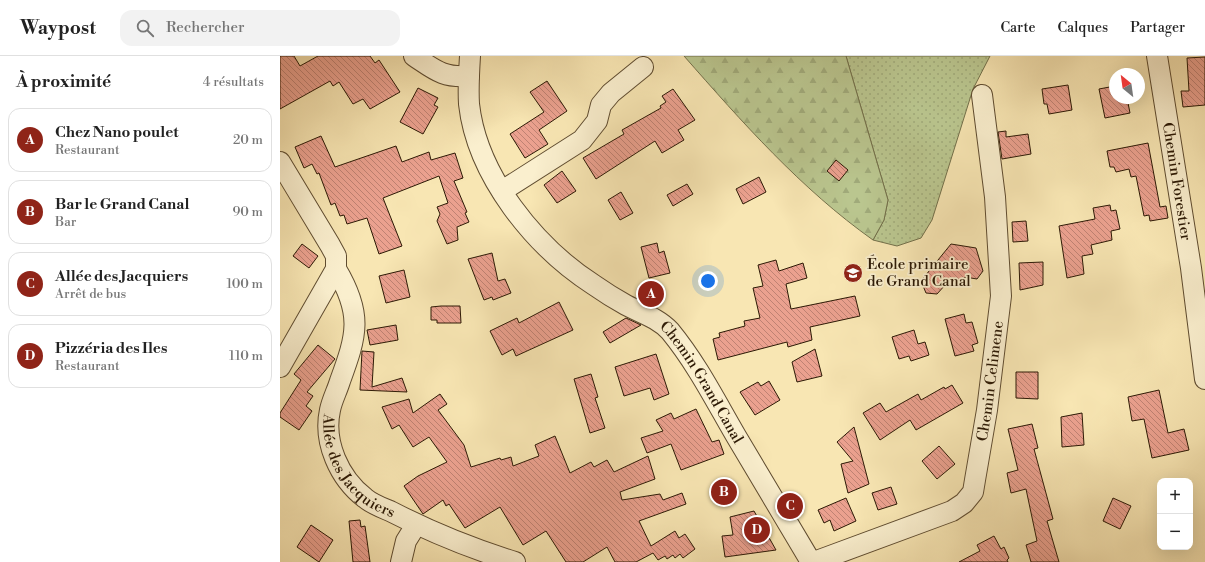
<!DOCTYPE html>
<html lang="fr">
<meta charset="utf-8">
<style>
:root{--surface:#fff;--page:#f2f2f2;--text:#222;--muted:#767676;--line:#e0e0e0;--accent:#8f2418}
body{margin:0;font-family:"Libre Bodoni",serif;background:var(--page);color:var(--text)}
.controls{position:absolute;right:12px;bottom:12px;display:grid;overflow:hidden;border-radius:8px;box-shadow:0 4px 16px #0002}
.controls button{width:36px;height:36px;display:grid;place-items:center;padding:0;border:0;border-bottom:1px solid var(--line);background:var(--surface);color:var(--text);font:20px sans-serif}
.compass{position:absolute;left:829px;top:12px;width:36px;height:36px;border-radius:50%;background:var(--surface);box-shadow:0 4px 16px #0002;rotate:331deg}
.you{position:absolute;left:428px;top:225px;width:14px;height:14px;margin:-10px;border:3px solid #fff;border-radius:50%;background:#1a73e8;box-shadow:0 0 0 6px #1a73e833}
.badge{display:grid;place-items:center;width:26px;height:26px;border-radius:50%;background:var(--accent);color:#fff;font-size:13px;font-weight:700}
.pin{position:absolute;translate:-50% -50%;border:2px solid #fff;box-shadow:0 1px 4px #0006}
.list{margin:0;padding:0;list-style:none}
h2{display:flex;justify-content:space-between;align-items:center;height:52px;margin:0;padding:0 16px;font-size:17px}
h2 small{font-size:13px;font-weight:400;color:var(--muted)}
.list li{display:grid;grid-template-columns:26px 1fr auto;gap:12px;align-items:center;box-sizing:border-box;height:64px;margin:0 8px 8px;padding:0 8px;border:1px solid var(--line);border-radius:12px}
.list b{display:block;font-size:15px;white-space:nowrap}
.list p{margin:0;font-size:13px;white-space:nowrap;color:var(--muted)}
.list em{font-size:13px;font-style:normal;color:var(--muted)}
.icon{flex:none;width:22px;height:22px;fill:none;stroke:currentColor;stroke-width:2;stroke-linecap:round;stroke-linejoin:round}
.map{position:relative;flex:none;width:925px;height:506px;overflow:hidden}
header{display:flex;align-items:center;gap:24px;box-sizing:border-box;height:56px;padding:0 20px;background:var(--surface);border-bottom:1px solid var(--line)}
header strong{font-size:19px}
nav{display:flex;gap:22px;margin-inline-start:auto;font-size:14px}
.search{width:280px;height:36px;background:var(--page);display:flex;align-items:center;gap:10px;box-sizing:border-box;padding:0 14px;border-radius:12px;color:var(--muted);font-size:15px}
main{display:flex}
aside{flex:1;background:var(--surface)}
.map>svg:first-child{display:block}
.grass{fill:url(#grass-dots);stroke:#73704a}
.forest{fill:url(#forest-firs);stroke:#73704a}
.building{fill:url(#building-back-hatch);stroke:#2c1905}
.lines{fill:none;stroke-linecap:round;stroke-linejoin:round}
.minor-casing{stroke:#5f4c30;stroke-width:22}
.minor{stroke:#faefce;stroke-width:20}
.labels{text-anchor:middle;stroke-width:3.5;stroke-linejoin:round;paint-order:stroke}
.street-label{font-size:15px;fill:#2c1905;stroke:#faefce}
.poi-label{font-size:15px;fill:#2c1905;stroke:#faefce;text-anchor:start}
</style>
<header>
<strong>Waypost</strong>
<div class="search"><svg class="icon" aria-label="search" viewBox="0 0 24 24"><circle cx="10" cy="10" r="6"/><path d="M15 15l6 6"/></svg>Rechercher</div>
<nav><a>Carte</a><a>Calques</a><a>Partager</a></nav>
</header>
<main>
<aside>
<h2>À proximité<small>4 résultats</small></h2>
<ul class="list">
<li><span class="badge">A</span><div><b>Chez Nano poulet</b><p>Restaurant</p></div><em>20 m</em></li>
<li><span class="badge">B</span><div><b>Bar le Grand Canal</b><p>Bar</p></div><em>90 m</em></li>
<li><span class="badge">C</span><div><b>Allée des Jacquiers</b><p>Arrêt de bus</p></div><em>100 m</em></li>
<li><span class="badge">D</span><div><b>Pizzéria des Iles</b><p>Restaurant</p></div><em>110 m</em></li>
</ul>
</aside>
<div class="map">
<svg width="925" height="506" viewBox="0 0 925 506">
<defs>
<pattern id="grass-dots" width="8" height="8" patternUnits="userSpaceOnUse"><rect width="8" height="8" fill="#bac68f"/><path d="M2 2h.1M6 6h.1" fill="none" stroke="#a0aa7a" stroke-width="1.8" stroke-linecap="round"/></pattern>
<pattern id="forest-firs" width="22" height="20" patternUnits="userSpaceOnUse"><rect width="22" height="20" fill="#bac68f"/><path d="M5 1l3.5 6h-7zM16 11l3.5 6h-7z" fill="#a0aa7a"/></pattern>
<pattern id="building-back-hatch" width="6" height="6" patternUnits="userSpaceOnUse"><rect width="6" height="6" fill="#eba18f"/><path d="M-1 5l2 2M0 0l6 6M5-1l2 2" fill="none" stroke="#bf8273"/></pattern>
</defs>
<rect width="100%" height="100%" fill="#f8e6b3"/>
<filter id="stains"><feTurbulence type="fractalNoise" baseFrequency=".005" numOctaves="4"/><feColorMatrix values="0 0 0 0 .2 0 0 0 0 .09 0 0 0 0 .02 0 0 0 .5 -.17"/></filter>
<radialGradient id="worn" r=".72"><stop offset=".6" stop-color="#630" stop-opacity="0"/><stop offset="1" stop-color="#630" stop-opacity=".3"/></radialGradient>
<!-- grass -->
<path class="grass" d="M 566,0 L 710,0 L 693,33 L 652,164 L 641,182 L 617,190 L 593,184 L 604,164 L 608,144 Z"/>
<!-- forest -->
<path class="forest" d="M 404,0 L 566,0 L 608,144 L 604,164 L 593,184 C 521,133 462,66 404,0 Z"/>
<!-- building -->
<path class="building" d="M 0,0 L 14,0 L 20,10 L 38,0 L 90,0 L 95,7 L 99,4 L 120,36 L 90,53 L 83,43 L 73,48 L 59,26 L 53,30 L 50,25 L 0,53 Z
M 925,1 L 925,49 L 903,51 L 901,35 L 909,35 L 907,2 Z
M 267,25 L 287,55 L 259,74 L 268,88 L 245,102 L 230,78 L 264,56 L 250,36 Z
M 788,29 L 792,54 L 769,58 L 767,48 L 764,48 L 762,33 Z
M 835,30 L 835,42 L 847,42 L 850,57 L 825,62 L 819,33 Z
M 138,32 L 158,42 L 154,49 L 158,51 L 143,78 L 120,66 Z
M 393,33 L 415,64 L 398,74 L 404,84 L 382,97 L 375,85 L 316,123 L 303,102 L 344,78 L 342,74 L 381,52 L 380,50 L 386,46 L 382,40 Z
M 726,75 L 726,81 L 748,78 L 751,98 L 722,103 L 718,76 Z
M 41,80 L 55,111 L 116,90 L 122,106 L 149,96 L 151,104 L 175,97 L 183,122 L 174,125 L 187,156 L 185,157 L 189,166 L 177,171 L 178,184 L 167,188 L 157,165 L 160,158 L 157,151 L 168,147 L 159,120 L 103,142 L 122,190 L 99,198 L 87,162 L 67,168 L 64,159 L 60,160 L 55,147 L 51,149 L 39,117 L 37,118 L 32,108 L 24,112 L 15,91 Z
M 868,87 L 880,151 L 886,150 L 888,162 L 870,165 L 869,159 L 864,160 L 856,120 L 851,121 L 849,113 L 836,116 L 834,111 L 830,111 L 827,95 Z
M 556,104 L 568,114 L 559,125 L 547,115 Z
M 282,115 L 296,135 L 277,147 L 264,129 Z
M 479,121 L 486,136 L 463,148 L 456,133 Z
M 407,128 L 413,138 L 393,150 L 387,139 Z
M 341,136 L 353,157 L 340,164 L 328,144 Z
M 830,149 L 831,155 L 836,154 L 840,173 L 831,175 L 832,184 L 811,189 L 813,198 L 802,200 L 804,218 L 787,222 L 779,170 L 815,163 L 813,152 Z
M 746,165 L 748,185 L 733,186 L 732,166 Z
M 377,187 L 379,197 L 384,195 L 390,217 L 369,222 L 361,191 Z
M 22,188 L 38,200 L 29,212 L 13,200 Z
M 671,188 L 696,192 L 703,215 L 697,223 L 685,221 L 678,229 L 666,228 L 657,238 L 646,237 L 641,225 Z
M 212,197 L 218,225 L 225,223 L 231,237 L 213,244 L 212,241 L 204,244 L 188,203 Z
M 496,204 L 499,215 L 523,207 L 527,222 L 506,228 L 511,253 L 575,240 L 580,260 L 530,271 L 532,284 L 508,291 L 507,286 L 438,304 L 433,283 L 440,281 L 439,277 L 465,270 L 464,265 L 480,262 L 473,232 L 483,230 L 478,209 Z
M 763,206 L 763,229 L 740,234 L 739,207 Z
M 124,214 L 130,241 L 106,247 L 99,220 Z
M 279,246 L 293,274 L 236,300 L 233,293 L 222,299 L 210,275 L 237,262 L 239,267 Z
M 161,250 L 180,250 L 181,267 L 157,267 L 157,264 L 151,264 L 151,251 Z
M 684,258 L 686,267 L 692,266 L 698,287 L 692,289 L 694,295 L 675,300 L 665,263 Z
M 346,262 L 361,269 L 330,287 L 323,276 Z
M 116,269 L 118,284 L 90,289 L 87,274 Z
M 634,274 L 638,288 L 645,286 L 649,299 L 631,305 L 629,300 L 619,303 L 612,281 Z
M 38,289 L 55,303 L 27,336 L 33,340 L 26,350 L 32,355 L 19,374 L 0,361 L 0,357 L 21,324 L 14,318 Z
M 535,293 L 542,320 L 517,326 L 512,306 Z
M 82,295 L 94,296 L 92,331 L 122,322 L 127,336 L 80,334 Z
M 376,298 L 389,338 L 374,344 L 370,332 L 344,340 L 335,311 Z
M 736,316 L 758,316 L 758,343 L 736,342 Z
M 311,318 L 318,341 L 315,342 L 325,372 L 310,377 L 294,323 Z
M 489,325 L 500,344 L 475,359 L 460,336 L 478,326 L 481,330 Z
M 672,329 L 683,347 L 636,374 L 630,364 L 600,384 L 583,357 L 600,347 L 606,356 L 638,338 L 641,344 L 664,331 L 665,333 Z
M 879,334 L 888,377 L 904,373 L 909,394 L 872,402 L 864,363 L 852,365 L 848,341 Z
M 160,338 L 167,348 L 158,354 L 184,389 L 191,411 L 220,402 L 221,404 L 231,401 L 233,410 L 259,400 L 255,389 L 275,380 L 290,417 L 311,406 L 314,411 L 327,404 L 334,416 L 368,400 L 375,423 L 340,436 L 342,444 L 380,438 L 383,444 L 402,437 L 406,448 L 359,465 L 371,490 L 395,475 L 399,482 L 405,478 L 415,493 L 403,502 L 400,498 L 395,502 L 393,499 L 387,503 L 385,500 L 378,504 L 373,497 L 356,506 L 335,506 L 327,491 L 303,506 L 286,506 L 266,475 L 243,489 L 220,451 L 185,472 L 169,448 L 166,450 L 163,444 L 143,458 L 124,430 L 138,420 L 167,406 L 149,381 L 133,391 L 119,369 L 112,373 L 102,351 L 129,343 L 133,357 Z
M 416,353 L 432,386 L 439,384 L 444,398 L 401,414 L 391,388 L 367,397 L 361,382 L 383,375 L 376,364 L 391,357 L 394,363 Z
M 802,357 L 804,389 L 782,391 L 781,361 Z
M 752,368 L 758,392 L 754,393 L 773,463 L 767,465 L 779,506 L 751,506 L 746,489 L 757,485 L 746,433 L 731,437 L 727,417 L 738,414 L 728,373 Z
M 574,371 L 589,428 L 568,437 L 561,408 L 573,405 L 557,386 Z
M 659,390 L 675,408 L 657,423 L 642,405 Z
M 611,431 L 617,448 L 598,454 L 592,437 Z
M 566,442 L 576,465 L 554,475 L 550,464 L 544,467 L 538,454 Z
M 833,442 L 851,450 L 840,473 L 823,465 Z
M 474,455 L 496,494 L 445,501 L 442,480 L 453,479 L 450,461 Z
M 80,464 L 81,471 L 85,470 L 90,506 L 73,506 L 69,465 Z
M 31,469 L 53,484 L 39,506 L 17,491 Z
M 714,480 L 721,493 L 724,491 L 729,502 L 727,504 L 728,506 L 679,506 L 700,495 L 697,489 Z"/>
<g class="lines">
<!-- minor casing -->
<g class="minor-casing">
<g id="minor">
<path d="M 134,0 C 155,14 163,22 189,20"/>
<path id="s1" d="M 190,0 C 189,16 188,32 189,48 C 197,120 255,191 314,229 C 324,236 335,243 346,249 C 361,257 378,262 390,275 C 417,308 435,344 456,380 C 481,422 506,464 531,506"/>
<path id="s2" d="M 877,0 L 911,212 L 925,323"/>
<path d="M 0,106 L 50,189 L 56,200 L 56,213 L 0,311"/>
<path d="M 222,135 L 302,84 L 317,65 L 321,49 L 331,37 L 363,11"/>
<path id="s3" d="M 56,213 C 83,258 77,279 60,325 C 57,335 52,344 50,354 C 43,386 59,422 85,442 C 92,448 103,452 112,456 C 151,476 193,493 235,506"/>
<path d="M 121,506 L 126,485 L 136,469"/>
<path id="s4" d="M 534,506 L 672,455 L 684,447 L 693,436 L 695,424 L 707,354 L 721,240 L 715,141 L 702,39"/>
</g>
</g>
<!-- minor -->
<use href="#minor" class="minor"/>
</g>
<!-- icons -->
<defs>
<g id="school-disc" transform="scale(1)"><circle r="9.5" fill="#8f2418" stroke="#faefce"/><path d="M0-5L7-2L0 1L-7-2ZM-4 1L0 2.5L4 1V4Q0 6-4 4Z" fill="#fff"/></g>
</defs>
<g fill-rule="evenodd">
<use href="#school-disc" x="573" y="217"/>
</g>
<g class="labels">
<!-- street labels -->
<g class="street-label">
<text dy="5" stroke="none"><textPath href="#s2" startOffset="127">Chemin Forestier</textPath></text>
<text dy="5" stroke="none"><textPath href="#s4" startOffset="288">Chemin Celimene</textPath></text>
<text dy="5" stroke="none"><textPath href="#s1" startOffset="424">Chemin Grand Canal</textPath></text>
<text dy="5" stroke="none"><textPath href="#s3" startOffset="217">Allée des Jacquiers</textPath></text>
</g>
<!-- poi labels -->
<g class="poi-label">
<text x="587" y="213">École primaire<tspan x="587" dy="17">de Grand Canal</tspan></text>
</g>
</g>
<rect width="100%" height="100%" filter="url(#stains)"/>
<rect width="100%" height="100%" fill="url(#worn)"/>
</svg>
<div class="controls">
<button>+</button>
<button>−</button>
</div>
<svg class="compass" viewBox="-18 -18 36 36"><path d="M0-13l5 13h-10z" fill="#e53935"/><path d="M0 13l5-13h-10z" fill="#767676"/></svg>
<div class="you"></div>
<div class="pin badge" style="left:371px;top:238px">A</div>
<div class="pin badge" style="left:444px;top:436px">B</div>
<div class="pin badge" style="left:510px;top:450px">C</div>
<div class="pin badge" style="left:477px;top:474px">D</div>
</div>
</main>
